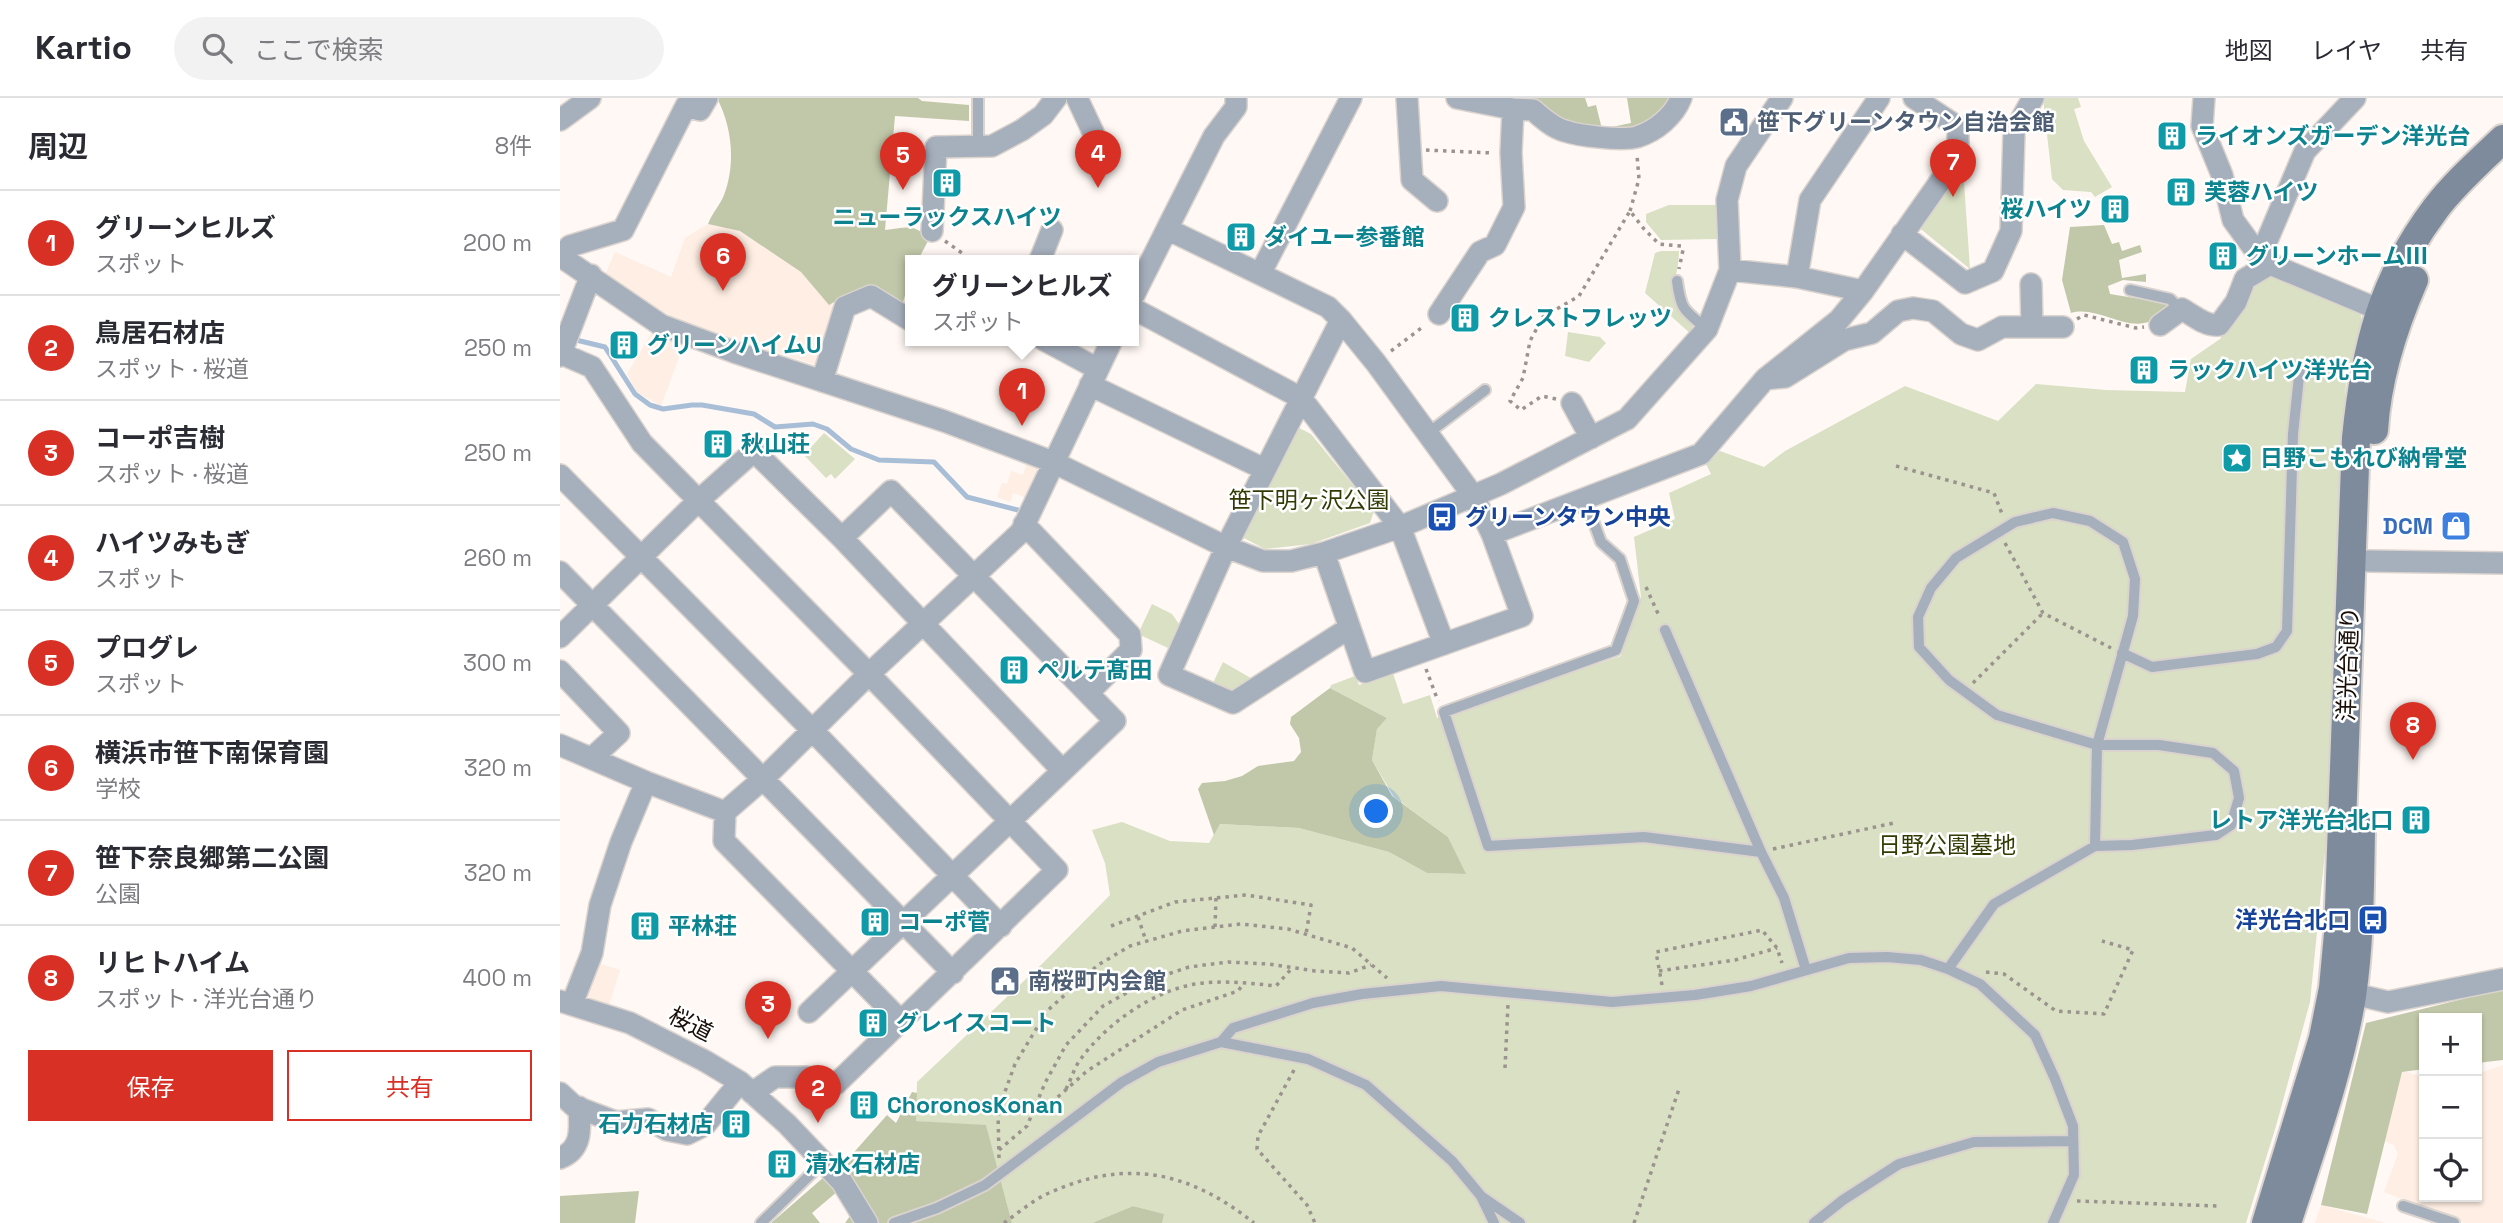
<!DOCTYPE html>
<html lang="ja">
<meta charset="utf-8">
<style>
:root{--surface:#fff;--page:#f2f2f3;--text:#2b2b33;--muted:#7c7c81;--line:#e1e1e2;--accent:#d93025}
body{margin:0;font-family:"Space Grotesk","Noto Sans JP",sans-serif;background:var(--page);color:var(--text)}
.controls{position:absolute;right:21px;bottom:21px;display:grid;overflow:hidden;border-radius:0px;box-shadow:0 2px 5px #0004}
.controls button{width:63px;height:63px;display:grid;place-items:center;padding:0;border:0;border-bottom:2px solid var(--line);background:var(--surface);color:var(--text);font:35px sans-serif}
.you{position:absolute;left:817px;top:714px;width:24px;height:24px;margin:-18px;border:5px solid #fff;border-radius:50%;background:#1a73e8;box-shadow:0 0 0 10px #1a73e833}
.badge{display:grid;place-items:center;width:46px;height:46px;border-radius:50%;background:var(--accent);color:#fff;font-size:23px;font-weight:700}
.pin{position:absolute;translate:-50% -58px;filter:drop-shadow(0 2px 4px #0008)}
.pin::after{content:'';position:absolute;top:37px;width:24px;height:21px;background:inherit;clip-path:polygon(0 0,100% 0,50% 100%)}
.popup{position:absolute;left:345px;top:157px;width:234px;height:91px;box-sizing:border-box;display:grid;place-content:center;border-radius:0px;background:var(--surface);filter:drop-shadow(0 2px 5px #0005);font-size:23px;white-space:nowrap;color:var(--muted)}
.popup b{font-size:26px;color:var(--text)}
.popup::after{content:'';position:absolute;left:50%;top:100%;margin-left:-14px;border:14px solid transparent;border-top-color:var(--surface)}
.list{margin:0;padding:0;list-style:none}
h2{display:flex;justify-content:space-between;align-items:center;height:91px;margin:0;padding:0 28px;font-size:30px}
h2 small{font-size:23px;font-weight:400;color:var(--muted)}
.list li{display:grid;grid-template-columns:46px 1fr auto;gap:21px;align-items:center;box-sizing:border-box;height:105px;padding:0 28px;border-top:2px solid var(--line)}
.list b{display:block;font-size:26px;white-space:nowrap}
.list p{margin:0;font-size:23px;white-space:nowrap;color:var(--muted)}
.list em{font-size:23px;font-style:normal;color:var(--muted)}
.actions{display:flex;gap:14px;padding:21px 28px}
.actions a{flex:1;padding:16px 0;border:2px solid var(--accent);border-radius:0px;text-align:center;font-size:24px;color:var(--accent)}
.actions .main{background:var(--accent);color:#fff}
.icon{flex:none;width:38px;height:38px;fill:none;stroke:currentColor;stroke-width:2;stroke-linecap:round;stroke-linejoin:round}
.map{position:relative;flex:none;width:1943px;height:1125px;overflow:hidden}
header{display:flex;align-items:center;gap:42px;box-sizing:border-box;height:98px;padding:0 35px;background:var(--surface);border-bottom:2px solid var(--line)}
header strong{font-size:33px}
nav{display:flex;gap:38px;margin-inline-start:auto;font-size:24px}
.search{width:490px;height:63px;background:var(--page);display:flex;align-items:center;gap:18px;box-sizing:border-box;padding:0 24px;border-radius:38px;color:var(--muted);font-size:26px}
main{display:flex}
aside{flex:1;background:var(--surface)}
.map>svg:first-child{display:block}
.built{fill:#feeee3}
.green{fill:#d9e0c3}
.forest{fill:#c1c8a9}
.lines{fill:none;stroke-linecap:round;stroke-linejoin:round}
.stream{stroke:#a8bed7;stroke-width:5}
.lane-casing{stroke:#dad3ce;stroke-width:14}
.street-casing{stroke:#dad3ce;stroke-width:24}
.secondary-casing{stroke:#dad3ce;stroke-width:32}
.path{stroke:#9b938e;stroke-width:3.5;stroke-dasharray:3.5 5;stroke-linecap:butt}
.lane{stroke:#a6afbc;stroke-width:10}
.street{stroke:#a6afbc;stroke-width:21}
.secondary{stroke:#7d8b9d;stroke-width:28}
.labels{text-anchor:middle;stroke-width:5;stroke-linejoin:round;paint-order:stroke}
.service-label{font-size:23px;font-weight:bold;fill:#4e5e75;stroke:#fff;text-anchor:start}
.culture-label{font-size:23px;font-weight:bold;fill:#0d838f;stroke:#fff;text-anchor:start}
.park-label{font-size:23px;fill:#333b05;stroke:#fff}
.transit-label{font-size:23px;font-weight:bold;fill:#164399;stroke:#fff;text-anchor:start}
.shop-label{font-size:23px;font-weight:bold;fill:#366cbe;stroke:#fff;text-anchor:end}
.street-label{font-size:23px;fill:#180e07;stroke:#fff}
</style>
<header>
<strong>Kartio</strong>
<div class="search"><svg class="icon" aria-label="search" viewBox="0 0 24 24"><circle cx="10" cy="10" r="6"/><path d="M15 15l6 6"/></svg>ここで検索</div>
<nav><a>地図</a><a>レイヤ</a><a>共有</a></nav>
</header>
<main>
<aside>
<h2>周辺<small>8件</small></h2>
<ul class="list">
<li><span class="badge">1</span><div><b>グリーンヒルズ</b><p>スポット</p></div><em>200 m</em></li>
<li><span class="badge">2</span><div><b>鳥居石材店</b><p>スポット · 桜道</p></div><em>250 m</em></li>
<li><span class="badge">3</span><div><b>コーポ吉樹</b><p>スポット · 桜道</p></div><em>250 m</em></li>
<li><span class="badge">4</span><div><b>ハイツみもぎ</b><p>スポット</p></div><em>260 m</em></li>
<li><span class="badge">5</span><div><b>プログレ</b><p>スポット</p></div><em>300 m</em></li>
<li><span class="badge">6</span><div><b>横浜市笹下南保育園</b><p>学校</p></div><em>320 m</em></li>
<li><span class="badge">7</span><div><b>笹下奈良郷第二公園</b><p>公園</p></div><em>320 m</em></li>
<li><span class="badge">8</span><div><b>リヒトハイム</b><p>スポット · 洋光台通り</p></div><em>400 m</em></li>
</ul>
<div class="actions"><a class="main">保存</a><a>共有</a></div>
</aside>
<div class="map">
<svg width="1943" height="1125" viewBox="0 0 1943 1125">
<rect width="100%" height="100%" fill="#fff8f4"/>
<!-- built -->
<path class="built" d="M 148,126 L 180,133 L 241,174 L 276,211 L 256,267 L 109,220 L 45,177 L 55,154 L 111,179 L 125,140 Z
M 92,234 L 123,248 L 101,308 L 76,294 L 67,276 Z
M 468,362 L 475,365 L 479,373 L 470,401 L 453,395 L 450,404 L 437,399 L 442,385 L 447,386 L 451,373 L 463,377 Z
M 37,865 L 60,872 L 49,907 L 23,898 Z
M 1943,967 L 1943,1125 L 1904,1125 L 1824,1094 L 1838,1056 L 1834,1047 L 1824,1043 L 1842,973 L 1864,979 L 1864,1099 L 1917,1099 L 1917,976 Z
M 1761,1107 L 1825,1125 L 1755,1125 Z"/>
<!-- green -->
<path class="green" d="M 1483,0 L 1518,0 L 1521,9 L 1514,11 L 1524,43 L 1552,89 L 1535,99 L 1531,94 L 1503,92 L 1492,81 Z
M 1403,70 L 1410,171 L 1357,128 Z
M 1109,107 L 1158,107 L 1157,141 L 1101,142 L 1086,124 L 1086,116 Z
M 1101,153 L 1119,153 C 1118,189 1102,196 1133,226 L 1131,236 L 1085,195 L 1095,155 Z
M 1710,175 L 1798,208 L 1803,225 L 1786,287 L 1781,351 L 1773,674 L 1750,904 L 1716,1028 L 1686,1125 L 602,1125 L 603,1116 L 573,1108 L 532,1125 L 452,1125 L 426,1028 L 356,1023 L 357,984 L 484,864 L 550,797 L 545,765 L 532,732 L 562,724 L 610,743 L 649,745 L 660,726 L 739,730 L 829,754 L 867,775 L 905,776 L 888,739 L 834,699 L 812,662 L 817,630 L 827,620 L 770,590 L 771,587 L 795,578 L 799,587 L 833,575 L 843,606 L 870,597 L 877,620 L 1061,558 L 1081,499 L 1074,439 L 1115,421 L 1109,395 L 1151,376 L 1145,364 L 1160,353 L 1204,369 L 1225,353 L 1345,288 L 1438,323 L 1476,286 L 1546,292 L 1625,294 L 1631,261 L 1660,241 L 1695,182 Z
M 1008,234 L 1040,239 L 1046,245 L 1029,264 L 1005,258 Z
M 737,329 L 751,336 L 814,413 L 810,425 L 751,446 L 705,451 L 682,439 Z
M 264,335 L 295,361 L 275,381 L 271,376 L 266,380 L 244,357 Z
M 592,506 L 612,516 L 619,526 L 608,550 L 578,536 Z
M 663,564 L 696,583 L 673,599 L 651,589 Z"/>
<!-- forest -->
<path class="forest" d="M 157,0 L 358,0 L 362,3 L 409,7 L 409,23 L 335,18 L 325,132 C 344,130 358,124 368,143 L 358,162 L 350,162 L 350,182 L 342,207 L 299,199 L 292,194 L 269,207 L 241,174 L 180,133 L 148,126 C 152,115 160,107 164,97 C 176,65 172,29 157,0 Z
M 923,0 L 1025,0 L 1028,9 L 1036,7 L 1042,31 L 1071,25 L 1067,0 L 1116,0 L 1084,31 L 1039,36 Z
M 1544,127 L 1552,146 L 1559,144 L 1562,153 L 1580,147 L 1582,154 L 1559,162 L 1562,180 L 1586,176 L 1586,184 L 1563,182 L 1548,188 L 1550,196 L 1605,205 L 1609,210 C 1604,214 1598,221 1591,223 C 1565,234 1537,207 1511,215 L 1502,182 L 1510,129 Z
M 770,590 L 827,620 L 817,631 L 812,662 L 832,698 L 888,739 L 906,776 L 867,775 L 829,754 L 739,730 L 660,726 L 654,737 L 638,691 L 642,685 L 665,683 L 682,678 L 698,668 L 734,663 L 741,654 L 739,640 L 730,626 L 731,619 Z
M 1943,891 L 1943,962 L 1917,965 L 1917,920 L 1864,920 L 1864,971 L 1842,974 L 1807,1116 L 1761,1107 L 1806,925 Z
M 352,994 L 357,995 L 356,1023 L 426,1027 L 452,1125 L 285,1125 L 303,1100 L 280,1070 L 327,1017 L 336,1025 Z
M 264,1079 L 278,1093 L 252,1115 L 260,1125 L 211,1125 Z
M 79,1093 L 75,1125 L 0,1125 L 0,1098 Z
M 573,1108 L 604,1116 L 602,1125 L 532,1125 Z"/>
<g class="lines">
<!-- stream -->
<path class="stream" d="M 12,241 L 45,249 L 75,296 L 90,307 L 103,311 L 132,307 L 142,307 L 194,316 L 215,329 L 253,326 L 267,331 L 291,351 L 319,362 L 374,364 L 407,399 L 458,412"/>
<!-- lane casing -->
<g class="lane-casing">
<path id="lane" d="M 418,48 L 418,0
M 1117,183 C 1121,213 1124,212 1147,231
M 1570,192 L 1610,201 L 1620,211
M 867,336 L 925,292
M 1025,401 L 1041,444 L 1060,461 L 1074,503 L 1056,552 L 884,614 L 928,748 L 1084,739 L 1201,754
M 1105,532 L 1201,754 L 1224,800 L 1246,872
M 1562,555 L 1592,569 L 1697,556 L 1716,549 L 1727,533 L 1733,336 L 1740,269
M 1388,871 L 1434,806 L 1535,748 L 1537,647 L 1573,518 L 1575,481 L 1563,444 L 1530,423 L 1493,415 L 1455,424 L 1396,460 L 1371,490 L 1358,519 L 1359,549 L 1389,582 L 1437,617 L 1537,647 L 1599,647 L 1653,655 L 1674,673 L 1679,700 L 1671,727 L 1656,737 L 1572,747 L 1535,748
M 661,944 L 748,961 L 806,987 L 892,1063 L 921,1098 L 934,1125
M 922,1099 L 960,1125
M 1843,1108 L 1894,1125
M 201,1125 L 263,1064
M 334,1125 L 377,1110 L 425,1087 L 562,984 L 598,964 L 661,944 L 673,930 L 753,905 L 802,896 L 881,888 L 1052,904 L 1135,897 L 1191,888 L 1289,860 L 1327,859 L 1361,862 L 1388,871 L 1420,886 L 1475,937 L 1495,981 L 1513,1028 L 1514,1077 L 1493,1125
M 1254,1125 L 1283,1102 L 1339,1066 L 1414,1044 L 1513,1043"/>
</g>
<!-- street casing -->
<g class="street-casing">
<path id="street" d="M 517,0 L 533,34 L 540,61
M 847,0 L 852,82 L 877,103
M 1644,0 L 1642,28 L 1662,77 L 1673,122 L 1700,159 L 1710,166 L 1820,212
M 953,11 L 973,12 C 982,20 993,30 1005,33 C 1019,38 1063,43 1077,39 C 1096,33 1114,18 1121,0
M 0,22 L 30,0
M 607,131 L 654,38 L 676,9 L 676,0
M 372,133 L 376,49 L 432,48 L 462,32 L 483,17 L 496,0
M 1342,136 L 1405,185 L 1433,173 L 1451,133 L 1454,34 L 1473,0
M 0,158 L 101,227 L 174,254 L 384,323 L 493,364 L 666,449 L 703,463 L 731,463 L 764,455 L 840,429 L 941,386 L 1067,321 L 1147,231 L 1170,172 L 1167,102 L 1176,68 L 1222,0
M 0,158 L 10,148 L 63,132 L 126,8 L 140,12 L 147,0
M 1700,159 L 1745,53 L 1795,0
M 480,162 L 492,132
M 1170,172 L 1237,179 L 1303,193 L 1279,222 L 1205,281 L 1225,279 L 1284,242 L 1312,235 L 1338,213 L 1353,210 L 1373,213 L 1401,236 L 1418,242 L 1442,229 L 1503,229
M 700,176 L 791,0
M 1237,179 L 1250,102 L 1319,0
M 1471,186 L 1472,229
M 1303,193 L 1398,58 L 1398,29 L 1354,0
M 574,197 L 607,131 L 768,209 L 781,222 L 816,265 L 914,399 L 932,436 L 962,518 L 805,574 L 764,455
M 574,211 L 741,300 L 840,429 L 884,546
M 879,216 L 920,154 L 935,147 L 954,109 L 951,55 L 953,11 L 897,0
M 781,222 L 666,449 L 609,577 L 673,605 L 789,530
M 1600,227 L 1622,211 C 1633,217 1646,229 1659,227 L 1676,204 L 1685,181 L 1710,166
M 484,242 L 538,271
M 2,256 L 32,269 L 82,345 L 309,576 L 497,772 L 276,986 L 246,979 L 215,979 L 192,995
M 0,258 L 31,177
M 262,283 L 285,209 L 311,198 L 350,222
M 530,287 L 704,371
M 1012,305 L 1031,340
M 0,377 L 253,633 L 441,828
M 464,426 L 570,537 L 571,552 L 528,595
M 932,436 L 1141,356 L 1205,281
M 1807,463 L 1943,465
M 0,474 L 393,875
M 0,539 L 138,403 L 194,353 L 282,440 L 502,672
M 0,573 L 59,635 L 32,660
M 0,647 L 86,684 L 165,714 L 203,681 L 309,576 L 461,434 L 552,242
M 165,714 L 164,743 L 342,924
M 1781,893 L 1828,904 L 1943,881
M 0,903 L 70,925 L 145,963 L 180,984 L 227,1026 L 282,1084 L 307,1125
M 12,906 L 32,855 L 40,807 L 61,744 L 86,684
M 249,914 L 555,623 L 331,393 L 282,440
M 0,995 L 14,1008 L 56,1024 L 88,1021 L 107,1032 L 127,1036 L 145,1027 L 180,984
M 0,1060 C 23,1051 20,1030 19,1009"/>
</g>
<!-- secondary casing -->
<g class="secondary-casing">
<path id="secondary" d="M 1814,332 C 1817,281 1834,228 1854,182
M 1706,1125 L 1763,940 L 1773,890 L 1778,836 L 1796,340 C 1805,251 1821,183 1876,110 C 1895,85 1920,63 1943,41
M 1727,1125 C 1751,1051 1779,976 1792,898 C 1800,844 1800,787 1801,732"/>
</g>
<!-- path -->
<path class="path" d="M 866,52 L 932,55
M 1070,113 L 1079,81 L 1077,57
M 385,143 L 402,155 L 402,162
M 1517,221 L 1524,217 L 1576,230 L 1584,229
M 831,253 L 864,228
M 996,301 L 982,298 L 961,312 L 950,303 L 963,280 L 970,243 L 983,219 L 1019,198 L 1070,113 L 1084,131 L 1099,146 L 1121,148 L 1123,152 L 1119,171
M 1336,368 L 1434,395 L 1442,416
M 1445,445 L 1483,515 L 1551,550
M 1086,489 L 1100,520
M 866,571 L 878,603
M 1413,585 L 1483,515
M 1213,751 L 1334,725
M 578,819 L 586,843
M 551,828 L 615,804 L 686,797 L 751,807 L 746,836
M 655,829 L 656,800
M 1099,873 L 1175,862 L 1217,850
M 1426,874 L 1444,876 L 1496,913 L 1544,916 L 1573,852 L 1542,843
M 1102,887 L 1096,854 L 1202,832 L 1217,850 L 1222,865
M 945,970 L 948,906
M 734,972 L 698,1038 L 697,1051 L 747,1107 L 755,1125
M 506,991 C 511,982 514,970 520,962 C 546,926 591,894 635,886 C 662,882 689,885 716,888 L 733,869
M 475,1009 L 491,1005 L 527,973 L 622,912 L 678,893 L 684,885
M 439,1052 L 467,1028 L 485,985 L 506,947 L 543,908 L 590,882 L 629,869 L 668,864 L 709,866 L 755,873 L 789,875 L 811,867
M 439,1060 L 438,1013 L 455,966 L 487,913 L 538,867 L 570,848 L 622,833 L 681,826 L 728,831 L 792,850 L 827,880
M 1517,1103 L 1658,1108
M 444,1125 C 458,1115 473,1102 489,1095 C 566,1060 629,1073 694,1125
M 1074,1125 L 1120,988"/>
<!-- lane -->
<use href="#lane" class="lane"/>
<!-- street -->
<use href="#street" class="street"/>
<!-- secondary -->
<use href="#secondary" class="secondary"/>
</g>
<!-- icons -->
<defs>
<g id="civic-square" transform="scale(1.575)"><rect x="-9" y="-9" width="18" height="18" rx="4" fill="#5c6f8a" stroke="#fff"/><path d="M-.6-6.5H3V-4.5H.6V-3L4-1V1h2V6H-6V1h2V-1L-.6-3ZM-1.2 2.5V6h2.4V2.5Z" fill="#fff"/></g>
<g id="building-square" transform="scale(1.575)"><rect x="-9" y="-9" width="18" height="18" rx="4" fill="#0f9aa8" stroke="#fff"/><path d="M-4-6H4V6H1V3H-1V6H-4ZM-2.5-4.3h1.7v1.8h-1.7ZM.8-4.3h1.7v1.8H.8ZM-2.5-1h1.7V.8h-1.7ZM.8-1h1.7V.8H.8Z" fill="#fff"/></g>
<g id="sight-square" transform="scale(1.575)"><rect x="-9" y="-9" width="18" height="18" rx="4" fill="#0f9aa8" stroke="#fff"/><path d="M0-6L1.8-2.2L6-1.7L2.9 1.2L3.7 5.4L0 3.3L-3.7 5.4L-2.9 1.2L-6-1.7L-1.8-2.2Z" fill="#fff"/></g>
<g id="bus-square" transform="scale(1.575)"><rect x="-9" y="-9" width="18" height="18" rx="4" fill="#1a4fb4" stroke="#fff"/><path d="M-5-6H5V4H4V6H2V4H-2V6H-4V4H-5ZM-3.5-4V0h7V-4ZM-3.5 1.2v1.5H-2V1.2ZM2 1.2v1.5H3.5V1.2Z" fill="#fff"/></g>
<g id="shop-square" transform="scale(1.575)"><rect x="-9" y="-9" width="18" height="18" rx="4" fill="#3f7fe0" stroke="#fff"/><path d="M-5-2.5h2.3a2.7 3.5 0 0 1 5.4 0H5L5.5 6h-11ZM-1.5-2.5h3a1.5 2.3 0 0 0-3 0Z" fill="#fff"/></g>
</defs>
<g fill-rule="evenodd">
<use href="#civic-square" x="1174" y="24"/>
<use href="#building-square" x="1612" y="38"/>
<use href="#building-square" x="387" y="85"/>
<use href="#building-square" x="1621" y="94"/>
<use href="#building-square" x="1555" y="111"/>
<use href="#building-square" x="681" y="139"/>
<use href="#building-square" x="1663" y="158"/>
<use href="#building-square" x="905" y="220"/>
<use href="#building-square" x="64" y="247"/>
<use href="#building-square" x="1584" y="272"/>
<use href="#building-square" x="158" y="346"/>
<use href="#sight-square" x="1677" y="360"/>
<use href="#bus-square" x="882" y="419"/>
<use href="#shop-square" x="1896" y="428"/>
<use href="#building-square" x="454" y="572"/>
<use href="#building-square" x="1856" y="722"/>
<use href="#bus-square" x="1813" y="822"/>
<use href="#building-square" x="315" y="824"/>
<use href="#building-square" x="85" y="828"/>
<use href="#civic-square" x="445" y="883"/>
<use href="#building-square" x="313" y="925"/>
<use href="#building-square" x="304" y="1007"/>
<use href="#building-square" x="176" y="1026"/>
<use href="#building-square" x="222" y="1066"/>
</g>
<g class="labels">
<!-- service labels -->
<g class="service-label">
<text x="1197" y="32">笹下グリーンタウン自治会館</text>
<text x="468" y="891">南桜町内会館</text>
</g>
<!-- culture labels -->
<g class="culture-label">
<text x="1635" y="46">ライオンズガーデン洋光台</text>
<text x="1644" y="102">芙蓉ハイツ</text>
<text x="1532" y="119" text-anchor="end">桜ハイツ</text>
<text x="387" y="127" text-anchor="middle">ニューラックスハイツ</text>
<text x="704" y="147">ダイユー参番館</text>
<text x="1686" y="166">グリーンホームⅢ</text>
<text x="928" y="228">クレストフレッツ</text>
<text x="87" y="255">グリーンハイムU</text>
<text x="1607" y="280">ラックハイツ洋光台</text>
<text x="181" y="354">秋山荘</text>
<text x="1700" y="368">日野こもれび納骨堂</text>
<text x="477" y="580">ペルテ髙田</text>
<text x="1833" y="730" text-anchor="end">レトア洋光台北口</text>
<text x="338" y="832">コーポ菅</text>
<text x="108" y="836">平林荘</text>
<text x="336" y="933">グレイスコート</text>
<text x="327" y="1015">ChoronosKonan</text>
<text x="153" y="1034" text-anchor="end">石力石材店</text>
<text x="245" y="1074">清水石材店</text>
</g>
<!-- park labels -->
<g class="park-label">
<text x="749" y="410">笹下明ヶ沢公園</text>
<text x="1387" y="755">日野公園墓地</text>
</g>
<!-- transit labels -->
<g class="transit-label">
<text x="905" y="427">グリーンタウン中央</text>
<text x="1790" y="830" text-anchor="end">洋光台北口</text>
</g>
<!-- shop labels -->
<g class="shop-label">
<text x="1873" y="436">DCM</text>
</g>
<!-- street labels -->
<g class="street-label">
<text transform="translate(1788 566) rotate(-88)" y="8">洋光台通り</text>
<text transform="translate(131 926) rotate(27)" y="8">桜道</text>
</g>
</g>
</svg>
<div class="controls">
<button>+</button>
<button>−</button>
<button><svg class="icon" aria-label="locate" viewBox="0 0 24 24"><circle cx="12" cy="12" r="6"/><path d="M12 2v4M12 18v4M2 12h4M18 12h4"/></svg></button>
</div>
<div class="you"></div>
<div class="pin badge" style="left:462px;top:328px">1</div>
<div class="popup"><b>グリーンヒルズ</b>スポット</div>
<div class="pin badge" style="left:258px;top:1025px">2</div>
<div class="pin badge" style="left:208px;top:941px">3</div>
<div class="pin badge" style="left:538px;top:90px">4</div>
<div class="pin badge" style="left:343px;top:92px">5</div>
<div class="pin badge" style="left:163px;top:193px">6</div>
<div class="pin badge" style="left:1393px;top:99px">7</div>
<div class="pin badge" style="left:1853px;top:662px">8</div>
</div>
</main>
